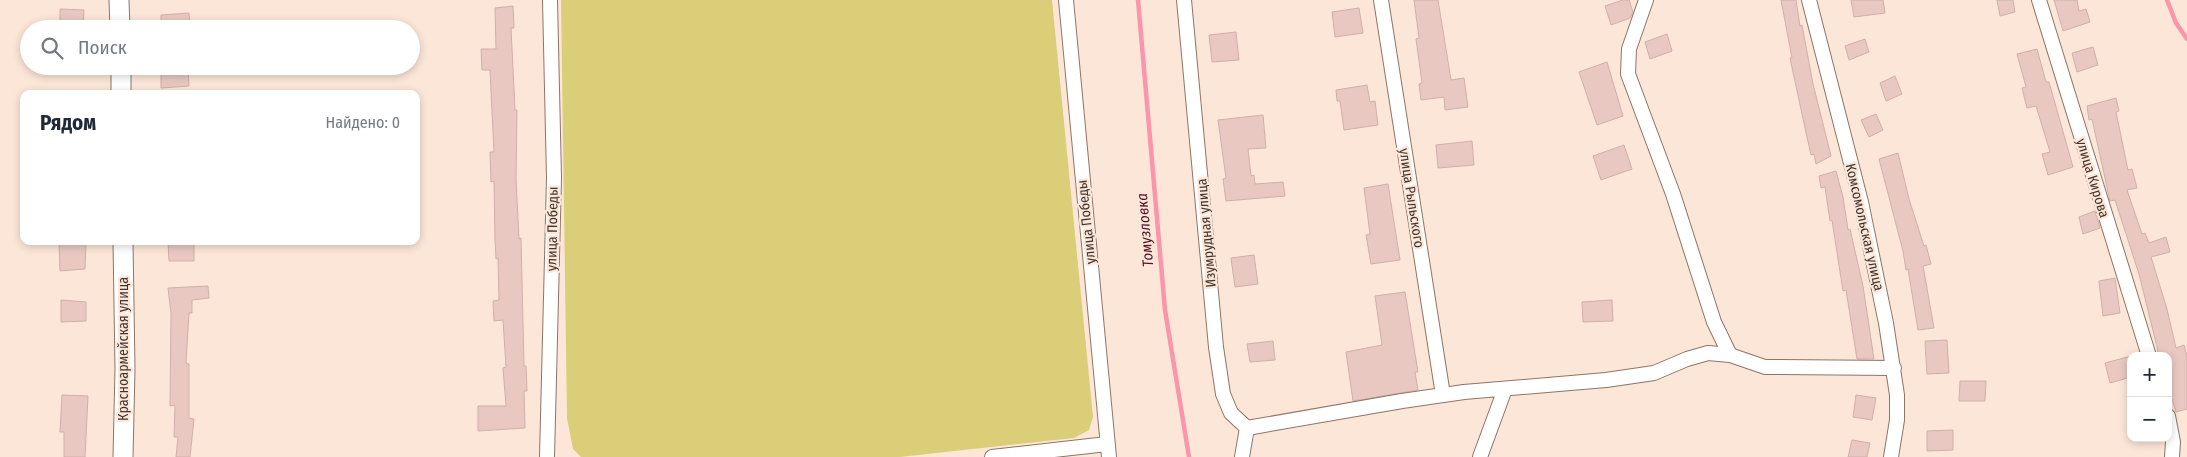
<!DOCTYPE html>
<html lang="ru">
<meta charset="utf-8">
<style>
:root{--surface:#fff;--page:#f6f6f7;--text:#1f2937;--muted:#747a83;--line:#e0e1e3}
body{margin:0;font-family:"Fira Sans Condensed",sans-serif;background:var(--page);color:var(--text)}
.controls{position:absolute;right:15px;bottom:15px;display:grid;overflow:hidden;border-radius:10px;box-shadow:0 2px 8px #0003}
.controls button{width:45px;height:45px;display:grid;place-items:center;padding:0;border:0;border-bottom:1px solid var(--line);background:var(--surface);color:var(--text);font:25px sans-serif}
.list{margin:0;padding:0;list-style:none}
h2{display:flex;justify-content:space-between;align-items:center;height:65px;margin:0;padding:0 20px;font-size:21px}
h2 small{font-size:16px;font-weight:400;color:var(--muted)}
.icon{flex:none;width:28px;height:28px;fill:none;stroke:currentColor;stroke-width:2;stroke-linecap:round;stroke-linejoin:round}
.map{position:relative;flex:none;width:2187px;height:457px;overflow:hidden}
.search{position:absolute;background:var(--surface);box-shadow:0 2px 8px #0003;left:20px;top:20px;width:400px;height:55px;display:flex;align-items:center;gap:12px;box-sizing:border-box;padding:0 18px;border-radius:28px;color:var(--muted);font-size:19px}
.panel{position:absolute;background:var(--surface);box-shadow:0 2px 8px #0003;left:20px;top:90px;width:400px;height:155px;border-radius:10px}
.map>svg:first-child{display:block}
.green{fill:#dace79}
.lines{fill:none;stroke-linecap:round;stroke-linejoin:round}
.stream{stroke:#fa95aa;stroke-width:4.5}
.building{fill:#e9c8c2;stroke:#d0b0aa}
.street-casing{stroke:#8e7566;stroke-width:16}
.secondary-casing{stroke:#8e7566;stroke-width:21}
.street{stroke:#fff;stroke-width:14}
.secondary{stroke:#fff;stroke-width:19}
.labels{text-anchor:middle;stroke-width:4.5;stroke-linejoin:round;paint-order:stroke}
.street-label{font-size:14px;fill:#40362f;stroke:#fce6d8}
.water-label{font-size:15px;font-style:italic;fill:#4f1224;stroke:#fce6d8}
</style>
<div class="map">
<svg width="2187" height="457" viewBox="0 0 2187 457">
<rect width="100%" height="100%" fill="#fce6d8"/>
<!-- green -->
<path class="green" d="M 561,0 L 1052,0 L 1093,417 L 1089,430 L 1074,438 L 900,457 L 581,457 L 573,449 L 567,418 Z"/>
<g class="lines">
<!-- stream -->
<path class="stream" d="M 1138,0 L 1165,310 L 1189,457
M 2167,0 L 2176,23 L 2187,39"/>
</g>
<!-- building -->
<path class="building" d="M 1414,0 L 1438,0 L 1451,80 L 1464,78 L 1468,107 L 1445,110 L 1444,97 L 1421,100 L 1419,84 L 1422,83 L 1416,39 L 1419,38 Z
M 1623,0 L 1629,0 L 1633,12 L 1630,18 L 1611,25 L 1605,6 Z
M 1781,0 L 1796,0 L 1800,26 L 1802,25 L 1813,84 L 1831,156 L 1816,164 L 1814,154 L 1811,155 L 1805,128 L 1790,58 L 1792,58 Z
M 1851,0 L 1883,0 L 1885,13 L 1854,17 Z
M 1997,0 L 2013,0 L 2015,12 L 2000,16 Z
M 2054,0 L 2077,0 L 2079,11 L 2086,9 L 2090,22 L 2063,31 Z
M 513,6 L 514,28 L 511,28 L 515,110 L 517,110 L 516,179 L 519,239 L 521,238 L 524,366 L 526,366 L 527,391 L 524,391 L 525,428 L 478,431 L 478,406 L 506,406 L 503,368 L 506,367 L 503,320 L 494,321 L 493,301 L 499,300 L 498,258 L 496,259 L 495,240 L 494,181 L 491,182 L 490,152 L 494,152 L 490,70 L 482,70 L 481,49 L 496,49 L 495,8 Z
M 1359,8 L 1363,33 L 1335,37 L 1332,12 Z
M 60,9 L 84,10 L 83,29 L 60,29 Z
M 189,13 L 190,29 L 161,29 L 161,15 Z
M 1236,32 L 1239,60 L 1212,62 L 1209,35 Z
M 1667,34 L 1672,51 L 1650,59 L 1645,42 Z
M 1865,39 L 1869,52 L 1849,60 L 1845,46 Z
M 2093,47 L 2098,65 L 2077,72 L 2072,53 Z
M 2037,49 L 2046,82 L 2049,82 L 2073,167 L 2048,175 L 2042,154 L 2050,152 L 2036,106 L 2027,108 L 2022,88 L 2026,87 L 2017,54 Z
M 1607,62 L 1623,116 L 1597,125 L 1579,72 Z
M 161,66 L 188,66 L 189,86 L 161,88 Z
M 1895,76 L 1902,94 L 1886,101 L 1880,83 Z
M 1367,85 L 1370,102 L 1375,101 L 1378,125 L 1344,130 L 1340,101 L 1337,101 L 1336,90 Z
M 2116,98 L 2119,111 L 2116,112 L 2128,170 L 2132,169 L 2137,188 L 2127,190 L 2142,234 L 2145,233 L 2149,243 L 2166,237 L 2170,252 L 2151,257 L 2167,309 L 2176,348 L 2184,345 L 2187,356 L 2187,409 L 2176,412 L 2168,387 L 2168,356 L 2159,356 L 2158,351 L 2139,274 L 2115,200 L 2110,201 L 2092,119 L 2089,120 L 2087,106 Z
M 1876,114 L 1883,130 L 1869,137 L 1861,120 Z
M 1263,115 L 1266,148 L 1248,149 L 1251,176 L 1254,175 L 1255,184 L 1283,182 L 1285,196 L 1226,201 L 1223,179 L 1226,178 L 1218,120 Z
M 1472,141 L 1474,165 L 1438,168 L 1436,145 Z
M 1624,145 L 1632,169 L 1601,180 L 1593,156 Z
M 1898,153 L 1909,199 L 1924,246 L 1926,245 L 1931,264 L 1923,266 L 1934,328 L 1918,330 L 1908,269 L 1906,270 L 1903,251 L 1879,159 Z
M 1836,171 L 1843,197 L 1848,230 L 1850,229 L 1863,286 L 1874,359 L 1857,359 L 1846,290 L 1843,291 L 1832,220 L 1830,221 L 1825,187 L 1821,188 L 1819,176 Z
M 1388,184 L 1400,260 L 1371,264 L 1366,235 L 1370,234 L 1364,188 Z
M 2095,211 L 2100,228 L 2083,234 L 2079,217 Z
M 168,241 L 194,241 L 194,261 L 169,261 Z
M 59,242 L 86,242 L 85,269 L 60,271 Z
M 1254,255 L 1258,284 L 1235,287 L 1231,258 Z
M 2115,278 L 2120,313 L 2103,316 L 2099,281 Z
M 208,286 L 209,298 L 192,300 L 192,313 L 189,313 L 186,363 L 189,364 L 189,418 L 194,419 L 190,457 L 176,457 L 178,437 L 174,437 L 175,405 L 170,406 L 171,313 L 168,288 Z
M 1405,292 L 1418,372 L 1415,372 L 1418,390 L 1353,401 L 1346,352 L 1382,345 L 1375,296 Z
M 61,300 L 86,302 L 86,321 L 61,322 Z
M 1612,300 L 1613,321 L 1583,322 L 1582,302 Z
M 1947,340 L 1949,373 L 1927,374 L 1925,341 Z
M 1273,341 L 1275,360 L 1250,362 L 1247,344 Z
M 2131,356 L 2131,377 L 2110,383 L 2105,363 Z
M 1960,381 L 1986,381 L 1985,401 L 1959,401 Z
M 62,395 L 88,396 L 85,457 L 64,457 L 64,432 L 60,432 Z
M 1856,395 L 1876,398 L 1872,420 L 1853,417 Z
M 1953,430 L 1953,450 L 1927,451 L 1927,431 Z
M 1852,440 L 1870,443 L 1867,457 L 1848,457 Z"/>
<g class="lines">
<!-- street casing -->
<g class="street-casing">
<path id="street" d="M 1066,0 L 1109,457
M 1184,0 L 1216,347 L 1223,394 L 1231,413 L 1247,428 L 1242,457
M 1381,0 L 1443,395
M 1646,0 L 1629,49 L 1628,74 L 1673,194 L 1714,322 L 1730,355
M 1809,0 L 1861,202 L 1886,323 L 1897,395 L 1897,420 L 1891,457
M 2039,0 L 2149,356
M 2168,416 L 2173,442 L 2172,457
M 1247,428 L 1402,401 L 1464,392 L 1606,380 L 1654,373 L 1687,359 L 1708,353 L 1730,355 L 1765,367 L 1894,368
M 547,457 L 554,178 L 550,0
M 992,457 L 1107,444
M 1480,457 L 1505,389"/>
</g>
<!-- secondary casing -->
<g class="secondary-casing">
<path id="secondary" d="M 119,0 L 120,29
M 121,66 L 121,94
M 123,457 L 125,369 L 123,241"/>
</g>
<!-- street -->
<use href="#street" class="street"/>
<!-- secondary -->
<use href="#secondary" class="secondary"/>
</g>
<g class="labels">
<!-- street labels -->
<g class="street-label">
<text transform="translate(2093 178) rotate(73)" y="5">улица Кирова</text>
<text transform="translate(1412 198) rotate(81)" y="5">улица Рыльского</text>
<text transform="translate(1086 222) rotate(-96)" y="5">улица Победы</text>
<text transform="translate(1865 227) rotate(77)" y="5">Комсомольская улица</text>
<text transform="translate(552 229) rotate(-89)" y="5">улица Победы</text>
<text transform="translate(1206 233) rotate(-95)" y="5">Изумрудная улица</text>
<text transform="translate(123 349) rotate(-90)" y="5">Красноармейская улица</text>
</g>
<!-- water labels -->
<g class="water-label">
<text transform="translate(1145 230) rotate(-95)" y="5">Томузловка</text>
</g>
</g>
</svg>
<div class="controls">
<button>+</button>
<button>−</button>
</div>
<div class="search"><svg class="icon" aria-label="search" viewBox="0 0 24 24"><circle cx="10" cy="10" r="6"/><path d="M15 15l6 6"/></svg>Поиск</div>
<section class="panel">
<h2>Рядом<small>Найдено: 0</small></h2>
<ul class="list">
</ul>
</section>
</div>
